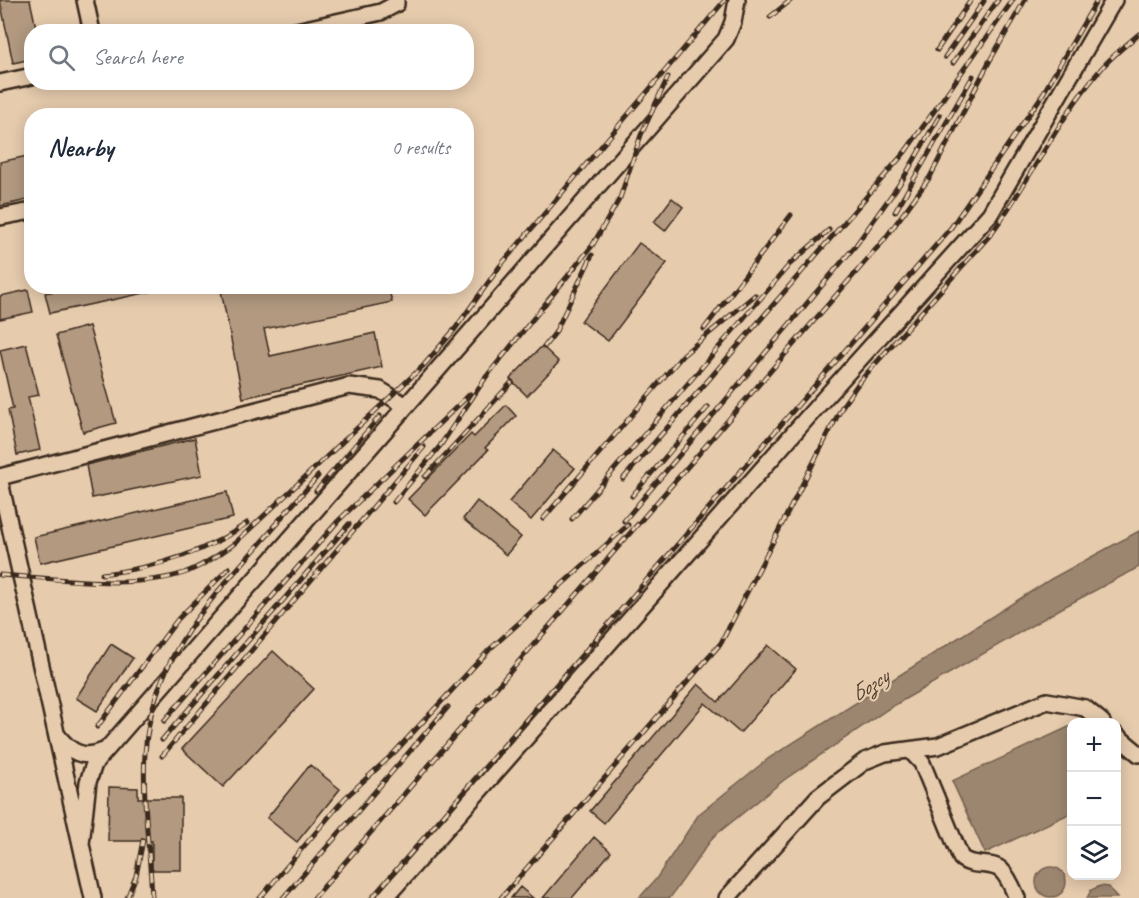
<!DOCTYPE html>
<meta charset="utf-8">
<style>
:root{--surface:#fff;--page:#f2f2f3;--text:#1f2937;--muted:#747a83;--line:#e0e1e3}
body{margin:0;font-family:Caveat,sans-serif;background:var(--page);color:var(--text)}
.controls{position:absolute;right:18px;bottom:18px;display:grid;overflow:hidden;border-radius:12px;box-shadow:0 3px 15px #0003}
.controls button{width:54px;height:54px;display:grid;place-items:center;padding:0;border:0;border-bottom:2px solid var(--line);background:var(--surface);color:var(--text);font:30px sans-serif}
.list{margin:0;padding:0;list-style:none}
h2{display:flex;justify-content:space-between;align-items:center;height:78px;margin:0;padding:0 24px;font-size:26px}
h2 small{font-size:20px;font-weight:400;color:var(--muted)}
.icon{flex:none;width:33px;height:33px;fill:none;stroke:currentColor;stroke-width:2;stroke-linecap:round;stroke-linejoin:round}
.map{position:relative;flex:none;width:1139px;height:898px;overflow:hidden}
.search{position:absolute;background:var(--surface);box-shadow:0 3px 15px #0003;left:24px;top:24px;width:450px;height:66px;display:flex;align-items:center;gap:15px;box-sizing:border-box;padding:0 21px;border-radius:24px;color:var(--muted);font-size:22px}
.panel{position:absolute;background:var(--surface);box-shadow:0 3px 15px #0003;left:24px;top:108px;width:450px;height:186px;border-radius:24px}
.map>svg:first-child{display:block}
.water{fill:#9c866f;stroke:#75614f;stroke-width:1.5}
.building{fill:#b29980;stroke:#3b2a1e;stroke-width:1.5}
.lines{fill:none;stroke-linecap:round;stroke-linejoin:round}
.minor-casing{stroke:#3b2a1e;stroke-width:20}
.minor{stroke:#e6cbad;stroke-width:15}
.rail-casing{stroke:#3b2a1e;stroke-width:5}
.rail{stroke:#e6cbad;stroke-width:3;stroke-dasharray:9;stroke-linecap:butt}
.labels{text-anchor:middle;stroke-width:4.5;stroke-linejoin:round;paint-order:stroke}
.water-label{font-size:22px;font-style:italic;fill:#4e3c2e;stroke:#e6cbad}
</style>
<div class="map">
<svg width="1139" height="898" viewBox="0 0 1139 898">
<rect width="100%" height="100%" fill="#e6cbad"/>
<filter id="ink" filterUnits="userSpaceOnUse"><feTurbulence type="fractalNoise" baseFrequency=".0167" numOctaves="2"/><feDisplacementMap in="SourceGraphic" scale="12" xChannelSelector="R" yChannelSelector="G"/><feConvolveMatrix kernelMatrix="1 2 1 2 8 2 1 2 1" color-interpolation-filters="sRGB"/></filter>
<g filter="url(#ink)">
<!-- water -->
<path class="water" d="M 1139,531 L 1139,567 L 1060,609 L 888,709 L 784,780 L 713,837 L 670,898 L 639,898 L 656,879 L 699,814 L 769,758 L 1051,579 Z
M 1071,726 L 1071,813 L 985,853 L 952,781 Z
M1036 882a15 15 0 1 1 30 0a15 15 0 1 1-30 0Z
M 1100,886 L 1109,887 L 1117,898 L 1087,898 L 1091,890 Z"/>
<!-- building -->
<path class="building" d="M 0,0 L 30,0 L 37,32 L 32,32 L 32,59 L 13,63 Z
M 32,155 L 32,199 L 0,206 L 0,162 Z
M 672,198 L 683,207 L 665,231 L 654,222 Z
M 639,243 L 667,263 L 608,341 L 581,321 Z
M 78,286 L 158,286 L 159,290 L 50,313 L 45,293 Z
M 220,286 L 256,286 L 257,293 L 288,286 L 388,286 L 392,302 L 264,329 L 270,356 L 375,333 L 382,367 L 243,398 Z
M 28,290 L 33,312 L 0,319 L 0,296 Z
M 89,326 L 116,423 L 83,432 L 56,335 Z
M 26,344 L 39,395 L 28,397 L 40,450 L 17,455 L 8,410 L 13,409 L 0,350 Z
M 542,346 L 559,362 L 527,396 L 510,379 Z
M 506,405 L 516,416 L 485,448 L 488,450 L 425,515 L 408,499 L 471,434 L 474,437 Z
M 195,438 L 202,475 L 92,498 L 86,465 Z
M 553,450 L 575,468 L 531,520 L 509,502 Z
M 227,492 L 233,518 L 40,563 L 34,537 Z
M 477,501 L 521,537 L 506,555 L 463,519 Z
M 111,644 L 133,658 L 97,711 L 76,698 Z
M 768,645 L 796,669 L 740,733 L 705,703 L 604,823 L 590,811 L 698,684 L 718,702 Z
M 273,651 L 314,689 L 223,787 L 182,749 Z
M 310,765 L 340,789 L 297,842 L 267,818 Z
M 109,787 L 138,788 L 138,798 L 181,798 L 181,870 L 152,870 L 152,841 L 108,841 Z
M 594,837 L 611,852 L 572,898 L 543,898 Z
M 520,887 L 533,898 L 511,898 Z"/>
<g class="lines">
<!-- minor casing -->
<g class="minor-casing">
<path id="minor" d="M 85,0 L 92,32
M 292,32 L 381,12 L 396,4 L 396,0
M 0,83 L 32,76
M 0,217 L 32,211
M 0,477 L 349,386 L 380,390 L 406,406
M 0,482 L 93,898
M 57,735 C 70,752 83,760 104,751
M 1116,735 L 1139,754
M 910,750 L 922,763 L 961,858 C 974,869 992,860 1002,871 C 1009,878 1013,889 1017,898
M 81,844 L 88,782 L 94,764 L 726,39 L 733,22 L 737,0
M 385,898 L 821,402 L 990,214 L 1114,0
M 727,898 L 818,797 L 865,761 L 885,753 L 938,746 L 1047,701 L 1085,708 L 1102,722"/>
</g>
<!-- minor -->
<use href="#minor" class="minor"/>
<!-- rail casing -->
<g class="rail-casing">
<path id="rail" d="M 770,17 L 791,0
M 937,50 L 971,0
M 945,57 L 984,1
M 953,63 L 998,0
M 895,212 L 973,76
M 704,329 L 791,215
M 544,347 L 555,333 L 592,255
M 425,477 L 512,382
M 623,479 L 905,152 L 1013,0
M 316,491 L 380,416
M 632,496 L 708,407
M 394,502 L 440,446 L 486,377 L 592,246 L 620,198 L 641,135 L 668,77
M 543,519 L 683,355 L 755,295
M 572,519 L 790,264 L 829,230
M 624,521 L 856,245 L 903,179 L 940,115
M 273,527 L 318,476
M 102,574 C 154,568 204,554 247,523
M 0,575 C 53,578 134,590 184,573 C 203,566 219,555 235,543 L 424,365 L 455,329 L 500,266 L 725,0
M 164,721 L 338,521 L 470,394
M 97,727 L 178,619 L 229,568
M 162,740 L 349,524
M 162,756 L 424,447
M 127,898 L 136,876 L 143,840
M 152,898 C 150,850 142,800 145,753 C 153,650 216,595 279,522
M 260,898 L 345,798 L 393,754 L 490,649 L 628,525
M 283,898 L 448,707
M 314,898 L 884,240 L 930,177 L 989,62 L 1025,0
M 372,898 L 950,229 L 1041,97 L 1097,0
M 501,898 L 721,643 L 843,405 L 860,381 L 990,235 C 1030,182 1057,119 1101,69 C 1112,56 1126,45 1139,34"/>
</g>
<!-- rail -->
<use href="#rail" class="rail"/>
</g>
</g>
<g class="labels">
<!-- water labels -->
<g class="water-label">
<text transform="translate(869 685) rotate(-33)" y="8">Бозсу</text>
</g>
</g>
</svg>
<div class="controls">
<button>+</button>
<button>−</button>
<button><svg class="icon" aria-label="layers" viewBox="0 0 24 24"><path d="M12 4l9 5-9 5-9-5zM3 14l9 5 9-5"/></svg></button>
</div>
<div class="search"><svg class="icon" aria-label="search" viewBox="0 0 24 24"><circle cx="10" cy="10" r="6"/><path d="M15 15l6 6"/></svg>Search here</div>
<section class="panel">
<h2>Nearby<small>0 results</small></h2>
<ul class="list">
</ul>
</section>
</div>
